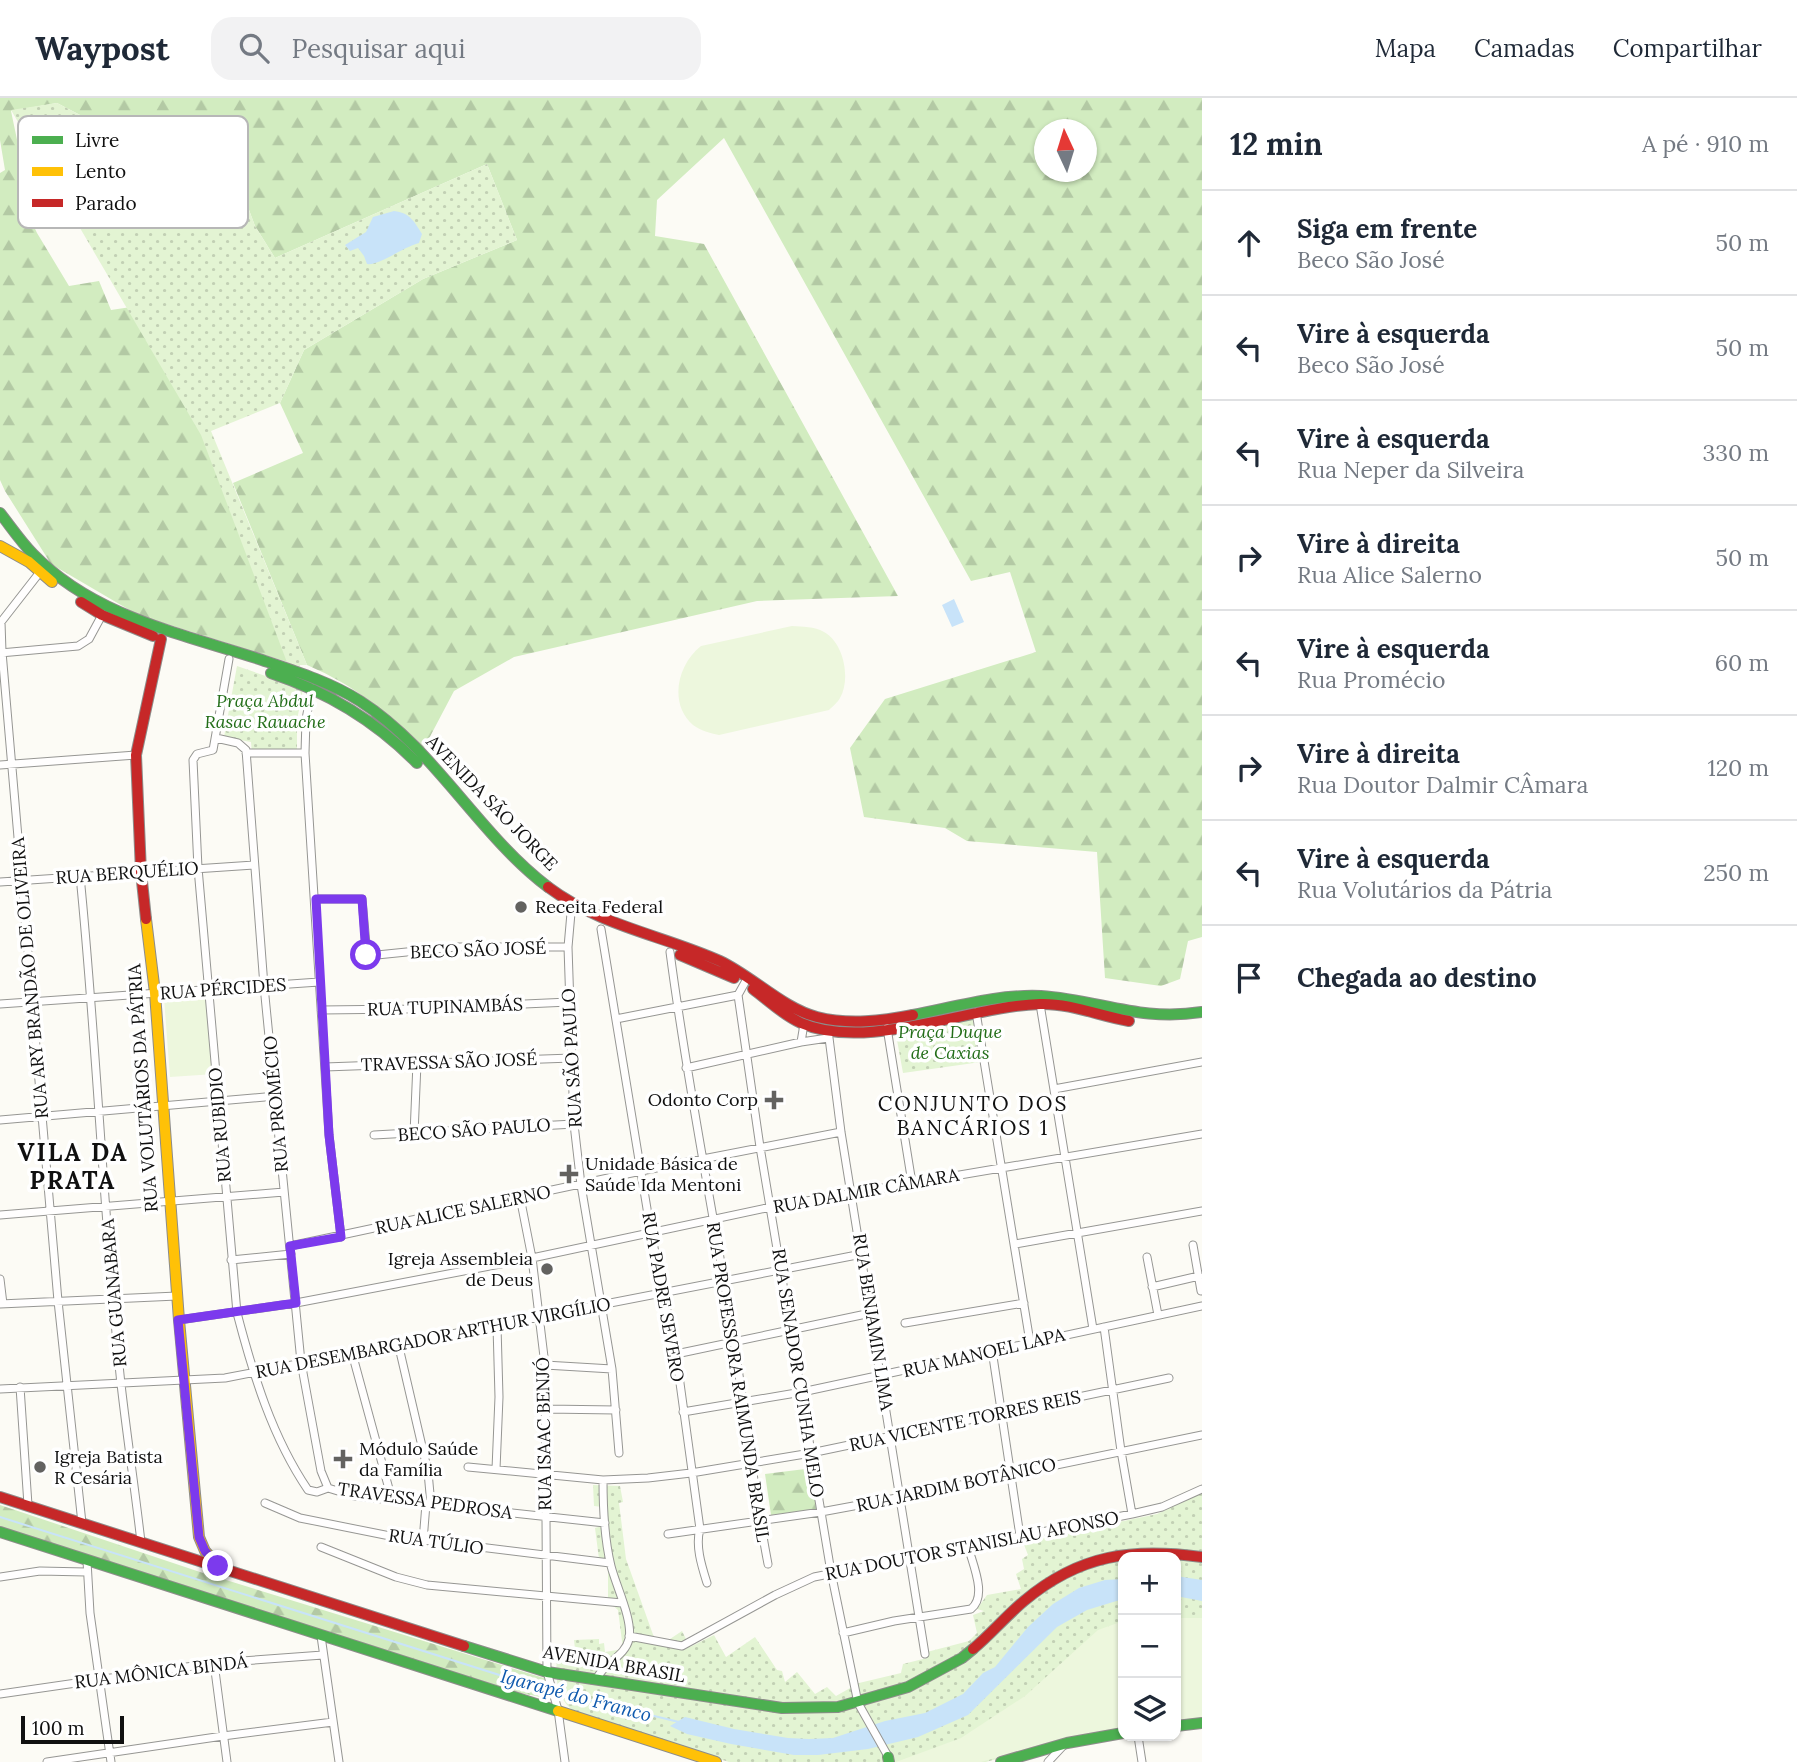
<!DOCTYPE html>
<html lang="pt">
<meta charset="utf-8">
<style>
:root{--surface:#fff;--page:#f2f2f3;--text:#1f2937;--muted:#747a83;--line:#e0e1e3}
body{margin:0;font-family:Lora,serif;background:var(--page);color:var(--text)}
.controls{position:absolute;right:21px;bottom:21px;display:grid;overflow:hidden;border-radius:14px;box-shadow:0 2px 5px #0004}
.controls button{width:63px;height:63px;display:grid;place-items:center;padding:0;border:0;border-bottom:2px solid var(--line);background:var(--surface);color:var(--text);font:35px sans-serif}
.compass{position:absolute;left:1034px;top:21px;width:63px;height:63px;border-radius:50%;background:var(--surface);box-shadow:0 2px 5px #0004;rotate:356deg}
.scale{position:absolute;left:21px;bottom:18px;width:103px;box-sizing:border-box;padding-left:7px;border:4px solid #101010;border-top:0;font-size:19px;line-height:24px;white-space:nowrap;color:#101010;-webkit-text-stroke:5px #fff;paint-order:stroke}
.stop{position:absolute;width:21px;height:21px;margin:-16px;border:5px solid #7c3aed;border-radius:50%;background:#fff}
.stop.end{background:#7c3aed;border-color:#fff;box-shadow:0 2px 7px #0008}
.list{margin:0;padding:0;list-style:none}
h2{display:flex;justify-content:space-between;align-items:center;height:91px;margin:0;padding:0 28px;font-size:30px}
h2 small{font-size:23px;font-weight:400;color:var(--muted)}
.list li{display:grid;grid-template-columns:46px 1fr auto;gap:21px;align-items:center;box-sizing:border-box;height:105px;padding:0 28px;border-top:2px solid var(--line)}
.list b{display:block;font-size:26px;white-space:nowrap}
.list p{margin:0;font-size:23px;white-space:nowrap;color:var(--muted)}
.list em{font-size:23px;font-style:normal;color:var(--muted)}
.icon{flex:none;width:38px;height:38px;fill:none;stroke:currentColor;stroke-width:2;stroke-linecap:round;stroke-linejoin:round}
.map{position:relative;flex:none;width:1202px;height:1664px;overflow:hidden}
header{display:flex;align-items:center;gap:42px;box-sizing:border-box;height:98px;padding:0 35px;background:var(--surface);border-bottom:2px solid var(--line)}
header strong{font-size:33px}
nav{display:flex;gap:38px;margin-inline-start:auto;font-size:24px}
.search{width:490px;height:63px;background:var(--page);display:flex;align-items:center;gap:18px;box-sizing:border-box;padding:0 24px;border-radius:21px;color:var(--muted);font-size:26px}
main{display:flex}
aside{flex:1;background:var(--surface)}
.map>svg:first-child{display:block}
.forest{fill:url(#forest-firs);fill-rule:evenodd}
.park{fill:url(#park-dots)}
.pitch{fill:#edf7dd}
.water{fill:#c8e3f9}
.lines{fill:none;stroke-linecap:round;stroke-linejoin:round}
.stream{stroke:#c8e3f9;stroke-width:2}
.street-casing{stroke:#969693;stroke-width:9}
.fast-casing{stroke:#8d8c8a;stroke-width:12}
.slow-casing{stroke:#8d8c8a;stroke-width:12}
.jam-casing{stroke:#8d8c8a;stroke-width:12}
.street{stroke:#fffefe;stroke-width:7}
.fast{stroke:#4caf50;stroke-width:10}
.slow{stroke:#ffc107;stroke-width:10}
.jam{stroke:#c62828;stroke-width:10}
.route{stroke:#7c3aed;stroke-width:9}
.poi-dot{fill:#636260;stroke:#fff;stroke-width:2.5}
.labels{text-anchor:middle;stroke-width:7;stroke-linejoin:round;paint-order:stroke}
.park-label{font-size:18px;font-style:italic;fill:#236e19;stroke:#fff}
.street-label{font-size:18px;fill:#101010;stroke:#fff}
.poi-label{font-size:18px;fill:#101010;stroke:#fff;text-anchor:start}
.water-label{font-size:19px;font-style:italic;fill:#0d58ad;stroke:#fff}
.quarter-label{font-size:21px;letter-spacing:2px;fill:#101010;stroke:#fff}
.district-label{font-size:24px;font-weight:bold;letter-spacing:2px;fill:#101010;stroke:#fff}
.key{fill:#fff;stroke:#b7b7b7;stroke-width:2}
.key-label{font-size:19px;fill:#101010}
</style>
<header>
<strong>Waypost</strong>
<div class="search"><svg class="icon" aria-label="search" viewBox="0 0 24 24"><circle cx="10" cy="10" r="6"/><path d="M15 15l6 6"/></svg>Pesquisar aqui</div>
<nav><a>Mapa</a><a>Camadas</a><a>Compartilhar</a></nav>
</header>
<main>
<div class="map">
<svg width="1202" height="1664" viewBox="0 0 1202 1664">
<defs>
<pattern id="forest-firs" width="22" height="20" patternUnits="userSpaceOnUse" patternTransform="scale(1.75)"><rect width="22" height="20" fill="#d2ecc0"/><path d="M5 1l3.5 6h-7zM16 11l3.5 6h-7z" fill="#b3c9a4"/></pattern>
<pattern id="park-dots" width="8" height="8" patternUnits="userSpaceOnUse" patternTransform="scale(1.75)"><rect width="8" height="8" fill="#e3f4d3"/><path d="M2 2h.1M6 6h.1" fill="none" stroke="#c2d0b4" stroke-width="1.8" stroke-linecap="round"/></pattern>
</defs>
<rect width="100%" height="100%" fill="#fcfbf5"/>
<!-- forest -->
<path class="forest" d="M 0,0 L 1202,0 L 1202,839 L 1188,843 L 1180,881 L 1161,888 L 1105,880 L 1097,754 L 967,743 L 945,730 L 864,719 L 850,650 L 885,601 L 1036,554 L 1010,474 L 971,483 L 724,40 L 657,102 L 655,138 L 704,146 L 898,498 L 757,503 L 514,559 L 454,593 L 424,650 C 384,613 358,589 307,567 L 233,385 L 303,355 L 280,305 L 304,252 L 423,181 L 517,142 L 487,66 L 275,160 L 255,128 L 214,18 L 130,43 L 57,5 L 11,13 L 28,94 L 22,103 L 37,135 L 69,188 L 99,183 L 111,212 L 151,206 L 300,568 L 138,517 L 51,466 L 5,393 L 0,382 L 0,75 L 5,72 L 0,42 ZM 1044,32 L 1086,32 L 1086,74 L 1044,74 Z
M 813,1370 L 816,1411 L 771,1417 L 765,1376 Z
M 0,1407 L 200,1474 L 544,1580 L 548,1589 L 541,1599 L 515,1594 L 0,1431 Z"/>
<!-- park -->
<path class="park" d="M 57,5 L 130,43 L 214,18 L 255,128 L 275,160 L 487,66 L 517,142 L 423,181 L 304,252 L 280,305 L 211,333 L 307,567 L 288,567 L 201,337 L 11,12 Z
M 237,568 L 303,591 L 297,622 L 297,654 L 252,656 L 251,644 L 224,639 Z
M 974,917 L 981,964 L 903,975 L 895,931 Z
M 593,1387 L 620,1388 L 623,1404 L 619,1405 L 626,1461 L 656,1545 L 661,1547 L 682,1533 L 690,1549 L 714,1537 L 726,1559 L 755,1539 L 777,1572 L 782,1573 L 785,1584 L 797,1574 L 815,1596 L 827,1589 L 836,1598 L 859,1585 L 901,1575 L 903,1566 L 927,1560 L 927,1554 L 969,1543 L 977,1535 L 973,1517 L 984,1513 L 977,1511 L 987,1497 L 1021,1491 L 1016,1476 L 1024,1471 L 1022,1461 L 1028,1457 L 1023,1444 L 1157,1416 L 1202,1395 L 1202,1620 L 1176,1624 L 1176,1459 L 1123,1459 L 1123,1631 L 1065,1641 L 986,1664 L 729,1664 L 584,1619 C 560,1609 554,1586 557,1562 L 576,1560 L 574,1542 L 599,1541 L 599,1546 L 604,1545 L 605,1554 L 623,1551 L 618,1512 L 608,1503 L 608,1470 L 599,1461 L 595,1430 L 602,1428 L 603,1409 L 594,1408 Z"/>
<!-- pitch -->
<path class="pitch" d="M 792,528 C 803,529 814,528 824,534 C 844,545 851,581 840,600 C 838,604 832,609 829,612 L 719,637 C 710,635 701,633 693,627 C 668,605 678,566 701,548 Z
M 208,897 L 215,976 L 170,979 L 164,900 Z
M 1176,1520 L 1202,1520 L 1202,1619 L 1176,1623 Z
M 1123,1523 L 1123,1629 L 1065,1640 L 981,1664 L 896,1664 L 961,1640 L 1025,1598 L 1098,1532 Z"/>
<!-- water -->
<path class="water" d="M 394,113 C 410,115 414,123 422,136 L 419,145 C 403,149 379,168 367,166 L 364,158 L 358,150 L 350,153 L 345,147 L 366,134 L 373,119 Z
M 954,501 L 964,524 L 952,529 L 942,507 Z
M 1176,1478 L 1202,1482 L 1202,1503 L 1176,1498 Z
M 1123,1481 L 1123,1501 L 1087,1512 L 1057,1529 L 968,1617 L 918,1639 L 868,1651 L 818,1657 L 794,1657 L 731,1646 L 687,1636 L 670,1628 L 685,1619 L 734,1631 L 788,1640 L 809,1641 L 833,1640 L 885,1623 L 925,1615 L 963,1596 L 983,1575 L 995,1569 L 1028,1529 L 1053,1506 L 1079,1490 L 1105,1482 Z"/>
<g class="lines">
<!-- stream -->
<path class="stream" d="M 0,1419 L 550,1593
M 555,1594 L 679,1624"/>
<!-- street casing -->
<g class="street-casing">
<path id="street" d="M 40,474 L 1,524 L 2,554 L 58,1203 L 82,1425
M 0,555 L 78,548 L 89,541 L 102,517
M 229,561 L 213,652 L 197,656 L 193,662 L 198,770 L 237,1215 C 253,1276 272,1339 308,1392 L 317,1394 L 328,1390
M 312,590 L 306,621 L 305,655 L 329,1037 L 341,1139
M 216,640 L 238,645 L 246,652 L 264,888 L 301,1264 L 321,1373 L 328,1390
M 246,655 L 305,655
M 0,667 L 136,657
M 80,778 C 97,947 103,1117 121,1286 C 127,1339 135,1391 141,1444
M 0,784 L 254,767
M 316,801 L 362,801 L 367,858 L 456,849 L 568,849
M 571,815 L 568,849 L 574,1026 L 581,1087 L 612,1271 L 619,1355
M 601,831 L 651,1135 L 676,1256 L 700,1431 C 695,1448 702,1469 707,1485
M 670,854 C 686,977 710,1097 730,1219 C 744,1301 752,1384 768,1466
M 748,879 L 738,897 L 760,1049 L 831,1474 L 858,1605 L 889,1660
M 0,906 L 319,884
M 1040,906 L 1093,1231
M 321,912 L 407,911 L 569,904
M 976,914 L 1030,1244
M 616,921 L 738,897
M 887,930 L 912,1085
M 828,932 L 841,1034 L 925,1556
M 801,944 L 828,940
M 325,969 L 572,960
M 686,970 L 801,944 L 804,926
M 1054,991 L 1202,964
M 0,1022 L 276,998
M 414,1036 L 417,965
M 374,1037 L 574,1026
M 520,1099 L 532,1160 L 545,1267 L 547,1574 L 558,1612 L 565,1664
M 0,1117 L 284,1094
M 1015,1146 L 1202,1113
M 1193,1147 L 1201,1193
M 290,1148 L 641,1073 L 841,1034
M 1147,1159 L 1158,1217
M 231,1162 L 291,1156
M 0,1181 L 3,1206
M 1152,1189 L 1199,1178
M 0,1206 L 177,1198
M 179,1222 L 296,1205 L 532,1160 L 771,1109 L 1202,1036
M 905,1225 L 1024,1205
M 1104,1229 L 1121,1353 L 1132,1416
M 398,1245 L 428,1374 L 431,1407
M 992,1252 L 1020,1438
M 352,1255 L 392,1402
M 676,1256 L 871,1215
M 545,1267 L 612,1271
M 20,1289 L 28,1407
M 0,1291 L 225,1280 L 862,1156
M 546,1311 L 616,1312
M 683,1314 L 802,1294 L 1202,1208
M 468,1369 L 603,1382 L 648,1380 L 691,1375 L 811,1355 L 1169,1280
M 496,1371 L 499,1299 L 497,1228
M 328,1390 L 354,1398 L 605,1425
M 265,1405 L 300,1420 L 390,1438 L 610,1465
M 668,1436 L 821,1414 L 902,1399 L 1202,1337
M 423,1443 L 426,1406
M 321,1449 L 396,1479 L 427,1487 L 622,1505
M 87,1463 L 90,1515 L 111,1664
M 0,1479 L 40,1473 L 86,1474
M 843,1535 L 894,1523 L 971,1511 C 988,1498 972,1465 968,1448
M 321,1538 L 339,1664
M 629,1538 L 682,1548 L 775,1497 L 814,1479 L 1132,1416 L 1162,1409 L 1202,1391
M 214,1565 L 227,1664
M 596,1582 C 603,1565 625,1559 629,1541 C 633,1522 616,1488 611,1468 C 604,1440 603,1410 603,1382
M 0,1596 L 214,1565 L 323,1557
M 1138,1638 L 1142,1664
M 47,1664 L 223,1638 L 333,1624
M 1048,1664 L 1062,1649"/>
</g>
<!-- fast casing -->
<g class="fast-casing">
<path id="fast" d="M 0,415 C 11,429 21,444 33,456 C 94,519 183,536 262,562 C 295,573 330,584 360,603 C 435,651 478,736 548,789
M 271,575 C 328,594 375,622 417,665
M 913,917 C 955,909 998,896 1041,898 C 1100,902 1140,924 1202,914
M 0,1434 L 558,1613
M 464,1548 L 547,1574 L 782,1610 L 838,1609 L 908,1589 L 962,1560 L 973,1551
M 1176,1628 L 1202,1625
M 888,1659 L 889,1664
M 1001,1664 L 1067,1645 L 1123,1635"/>
</g>
<!-- slow casing -->
<g class="slow-casing">
<path id="slow" d="M 0,448 L 29,464 L 52,484
M 146,821 L 155,895 L 179,1222 L 199,1439 L 205,1453 L 218,1468
M 558,1613 L 716,1664"/>
</g>
<!-- jam casing -->
<g class="jam-casing">
<path id="jam" d="M 81,504 L 102,517 L 153,538
M 548,789 C 600,828 662,837 720,863 C 752,878 784,911 817,919 C 849,927 882,923 913,917
M 146,821 L 141,774 L 136,657 L 161,541
M 680,857 L 734,880
M 753,891 C 769,903 783,917 801,925 C 867,954 969,908 1040,906 C 1070,905 1100,918 1129,923
M 0,1399 L 464,1548
M 973,1551 C 991,1536 1006,1518 1024,1503 C 1080,1456 1132,1450 1202,1459"/>
</g>
<!-- street -->
<use href="#street" class="street"/>
<!-- fast -->
<use href="#fast" class="fast"/>
<!-- slow -->
<use href="#slow" class="slow"/>
<!-- jam -->
<use href="#jam" class="jam"/>
</g>
<g class="lines">
<!-- route -->
<path class="route" d="M 218,1468 L 205,1453 L 199,1439 L 178,1222 L 296,1205 L 290,1148 L 341,1139 L 329,1037 L 316,801 L 362,801 L 366,857"/>
</g>
<!-- markers -->
<g class="poi-dot">
<circle cx="521" cy="809" r="7"/>
<path d="M770.5 991.5h7v7h7v7h-7v7h-7v-7h-7v-7h7z"/>
<path d="M565.5 1065.5h7v7h7v7h-7v7h-7v-7h-7v-7h7z"/>
<circle cx="547" cy="1171" r="7"/>
<path d="M339.5 1350.5h7v7h7v7h-7v7h-7v-7h-7v-7h7z"/>
<circle cx="40" cy="1369" r="7"/>
</g>
<g class="labels">
<!-- park labels -->
<g class="park-label">
<text x="265" y="609">Praça Abdul<tspan x="265" dy="21">Rasac Rauache</tspan></text>
<text x="950" y="940">Praça Duque<tspan x="950" dy="21">de Caxias</tspan></text>
</g>
<!-- street labels -->
<g class="street-label">
<text transform="translate(492 705) rotate(46)" y="6">AVENIDA SÃO JORGE</text>
<text transform="translate(127 775) rotate(-4)" y="6">RUA BERQUÉLIO</text>
<text transform="translate(478 852) rotate(-2)" y="6">BECO SÃO JOSÉ</text>
<text transform="translate(30 880) rotate(-95)" y="6">RUA ARY BRANDÃO DE OLIVEIRA</text>
<text transform="translate(223 891) rotate(-4)" y="6">RUA PÉRCIDES</text>
<text transform="translate(445 909) rotate(-2)" y="6">RUA TUPINAMBÁS</text>
<text transform="translate(572 960) rotate(-93)" y="6">RUA SÃO PAULO</text>
<text transform="translate(449 964) rotate(-2)" y="6">TRAVESSA SÃO JOSÉ</text>
<text transform="translate(143 990) rotate(-94)" y="6">RUA VOLUTÁRIOS DA PÁTRIA</text>
<text transform="translate(276 1006) rotate(-95)" y="6">RUA PROMÉCIO</text>
<text transform="translate(220 1027) rotate(-95)" y="6">RUA RUBIDIO</text>
<text transform="translate(474 1032) rotate(-4)" y="6">BECO SÃO PAULO</text>
<text transform="translate(866 1093) rotate(-10)" y="6">RUA DALMIR CÂMARA</text>
<text transform="translate(463 1112) rotate(-12)" y="6">RUA ALICE SALERNO</text>
<text transform="translate(114 1195) rotate(-95)" y="6">RUA GUANABARA</text>
<text transform="translate(663 1199) rotate(80)" y="6">RUA PADRE SEVERO</text>
<text transform="translate(873 1224) rotate(81)" y="6">RUA BENJAMIN LIMA</text>
<text transform="translate(433 1240) rotate(-11)" y="6">RUA DESEMBARGADOR ARTHUR VIRGÍLIO</text>
<text transform="translate(984 1255) rotate(-13)" y="6">RUA MANOEL LAPA</text>
<text transform="translate(798 1275) rotate(81)" y="6">RUA SENADOR CUNHA MELO</text>
<text transform="translate(738 1284) rotate(81)" y="6">RUA PROFESSORA RAIMUNDA BRASIL</text>
<text transform="translate(965 1323) rotate(-12)" y="6">RUA VICENTE TORRES REIS</text>
<text transform="translate(544 1336) rotate(-91)" y="6">RUA ISAAC BENJÓ</text>
<text transform="translate(956 1387) rotate(-12)" y="6">RUA JARDIM BOTÂNICO</text>
<text transform="translate(425 1403) rotate(8)" y="6">TRAVESSA PEDROSA</text>
<text transform="translate(436 1444) rotate(8)" y="6">RUA TÚLIO</text>
<text transform="translate(972 1448) rotate(-11)" y="6">RUA DOUTOR STANISLAU AFONSO</text>
<text transform="translate(614 1566) rotate(10)" y="6">AVENIDA BRASIL</text>
<text transform="translate(161 1574) rotate(-7)" y="6">RUA MÔNICA BINDÁ</text>
</g>
<!-- poi labels -->
<g class="poi-label">
<text x="535" y="815">Receita Federal</text>
<text x="758" y="1008" text-anchor="end">Odonto Corp</text>
<text x="585" y="1072">Unidade Básica de<tspan x="585" dy="21">Saúde Ida Mentoni</tspan></text>
<text x="533" y="1167" text-anchor="end">Igreja Assembleia<tspan x="533" dy="21">de Deus</tspan></text>
<text x="359" y="1357">Módulo Saúde<tspan x="359" dy="21">da Família</tspan></text>
<text x="54" y="1365">Igreja Batista<tspan x="54" dy="21">R Cesária</tspan></text>
</g>
<!-- water labels -->
<g class="water-label">
<text transform="translate(576 1597) rotate(15)" y="7">Igarapé do Franco</text>
</g>
<!-- quarter labels -->
<g class="quarter-label">
<text x="973" y="1013">CONJUNTO DOS<tspan x="973" dy="24">BANCÁRIOS 1</tspan></text>
</g>
<!-- district labels -->
<g class="district-label">
<text x="73" y="1063">VILA DA<tspan x="73" dy="28">PRATA</tspan></text>
</g>
</g>
<!-- legend -->
<rect x="18" y="18" width="230" height="112" rx="10" class="key"/>
<rect x="32" y="38" width="31" height="8" fill="#4caf50"/>
<rect x="32" y="69" width="31" height="9" fill="#ffc107"/>
<rect x="32" y="101" width="31" height="8" fill="#c62828"/>
<g class="key-label">
<text x="75" y="49">Livre</text>
<text x="75" y="80">Lento</text>
<text x="75" y="112">Parado</text>
</g>
</svg>
<div class="controls">
<button>+</button>
<button>−</button>
<button><svg class="icon" aria-label="layers" viewBox="0 0 24 24"><path d="M12 4l9 5-9 5-9-5zM3 14l9 5 9-5"/></svg></button>
</div>
<svg class="compass" viewBox="-18 -18 36 36"><path d="M0-13l5 13h-10z" fill="#e53935"/><path d="M0 13l5-13h-10z" fill="#747a83"/></svg>
<div class="scale">100 m</div>
<div class="stop" style="left:366px;top:857px"></div>
<div class="stop end" style="left:218px;top:1468px"></div>
</div>
<aside>
<h2>12 min<small>A pé · 910 m</small></h2>
<ul class="list">
<li><svg class="icon" aria-label="ahead" viewBox="0 0 24 24"><path d="M12 20V5M6 11l6-6 6 6"/></svg><div><b>Siga em frente</b><p>Beco São José</p></div><em>50 m</em></li>
<li><svg class="icon" aria-label="left" viewBox="0 0 24 24"><path d="M17 20v-9H6M10 6l-5 5 5 5"/></svg><div><b>Vire à esquerda</b><p>Beco São José</p></div><em>50 m</em></li>
<li><svg class="icon" aria-label="left" viewBox="0 0 24 24"><path d="M17 20v-9H6M10 6l-5 5 5 5"/></svg><div><b>Vire à esquerda</b><p>Rua Neper da Silveira</p></div><em>330 m</em></li>
<li><svg class="icon" aria-label="right" viewBox="0 0 24 24"><path d="M7 20v-9h11M14 6l5 5-5 5"/></svg><div><b>Vire à direita</b><p>Rua Alice Salerno</p></div><em>50 m</em></li>
<li><svg class="icon" aria-label="left" viewBox="0 0 24 24"><path d="M17 20v-9H6M10 6l-5 5 5 5"/></svg><div><b>Vire à esquerda</b><p>Rua Promécio</p></div><em>60 m</em></li>
<li><svg class="icon" aria-label="right" viewBox="0 0 24 24"><path d="M7 20v-9h11M14 6l5 5-5 5"/></svg><div><b>Vire à direita</b><p>Rua Doutor Dalmir CÂmara</p></div><em>120 m</em></li>
<li><svg class="icon" aria-label="left" viewBox="0 0 24 24"><path d="M17 20v-9H6M10 6l-5 5 5 5"/></svg><div><b>Vire à esquerda</b><p>Rua Volutários da Pátria</p></div><em>250 m</em></li>
<li><svg class="icon" aria-label="arrive" viewBox="0 0 24 24"><path d="M6 21V4h12l-3 4 3 4H6"/></svg><div><b>Chegada ao destino</b></div></li>
</ul>
</aside>
</main>
